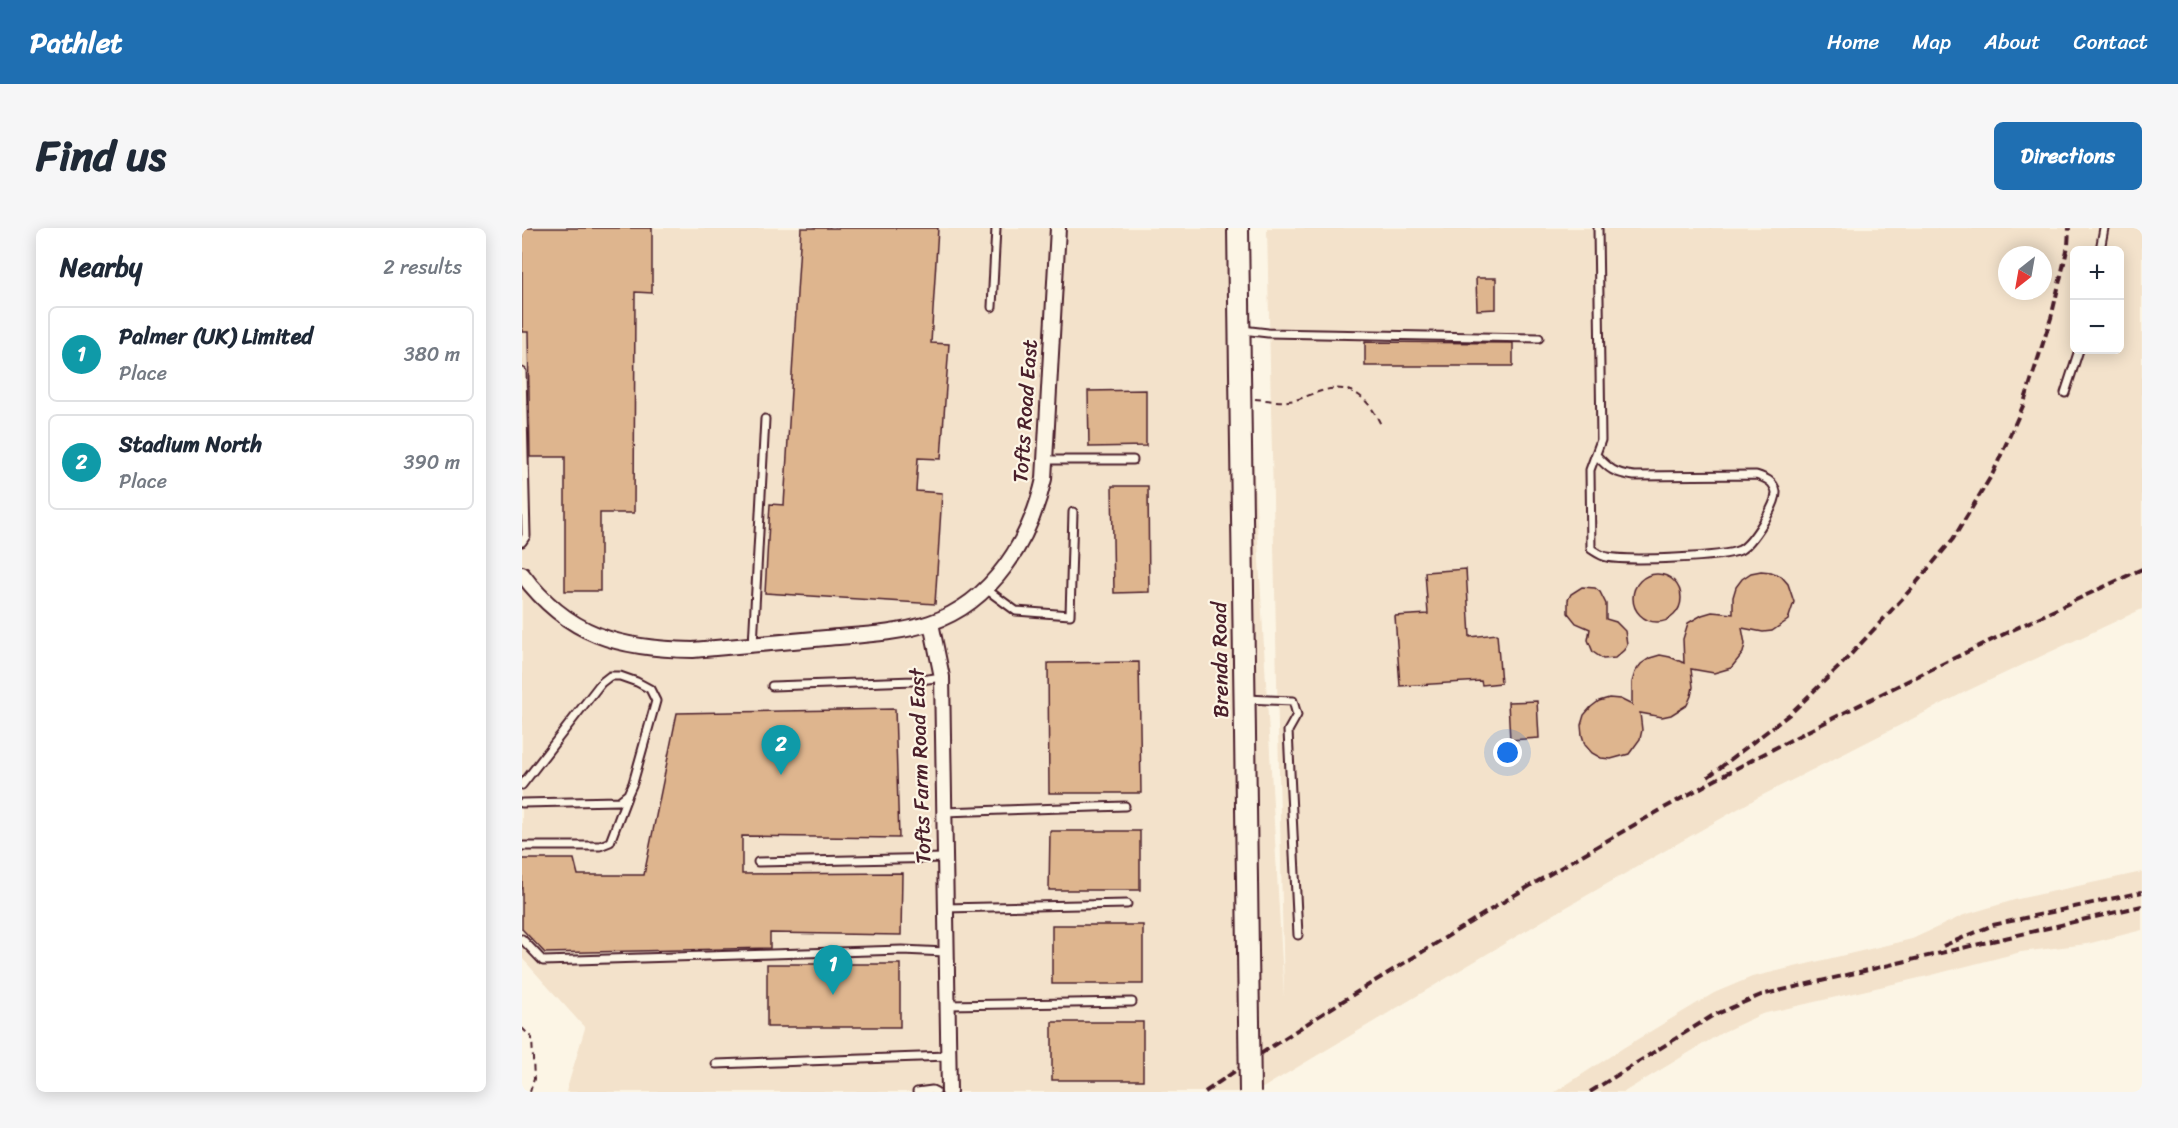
<!DOCTYPE html>
<meta charset="utf-8">
<style>
:root{--surface:#fff;--page:#f6f6f7;--text:#1f2937;--muted:#747a83;--line:#e0e1e3;--accent:#1f6fb2}
body{margin:0;font-family:Sriracha,sans-serif;background:var(--page);color:var(--text)}
.controls{position:absolute;right:18px;top:18px;display:grid;overflow:hidden;border-radius:9px;box-shadow:0 3px 15px #0003}
.controls button{width:54px;height:54px;display:grid;place-items:center;padding:0;border:0;border-bottom:2px solid var(--line);background:var(--surface);color:var(--text);font:30px sans-serif}
.compass{position:absolute;left:1476px;top:18px;width:54px;height:54px;border-radius:50%;background:var(--surface);box-shadow:0 3px 15px #0003;rotate:211deg}
.you{position:absolute;left:986px;top:525px;width:21px;height:21px;margin:-15px;border:4px solid #fff;border-radius:50%;background:#1a73e8;box-shadow:0 0 0 9px #1a73e833}
.badge{display:grid;place-items:center;width:39px;height:39px;border-radius:50%;background:var(--accent);color:#fff;font-size:20px;font-weight:700}
.pin{position:absolute;translate:-50% -50px;filter:drop-shadow(0 2px 3px #0008)}
.pin::after{content:'';position:absolute;top:32px;width:21px;height:18px;background:inherit;clip-path:polygon(0 0,100% 0,50% 100%)}
.list{margin:0;padding:0;list-style:none}
h2{display:flex;justify-content:space-between;align-items:center;height:78px;margin:0;padding:0 24px;font-size:26px}
h2 small{font-size:20px;font-weight:400;color:var(--muted)}
.list li{display:grid;grid-template-columns:39px 1fr auto;gap:18px;align-items:center;box-sizing:border-box;height:96px;margin:0 12px 12px;padding:0 12px;border:2px solid var(--line);border-radius:9px}
.list b{display:block;font-size:22px;white-space:nowrap}
.list p{margin:0;font-size:20px;white-space:nowrap;color:var(--muted)}
.list em{font-size:20px;font-style:normal;color:var(--muted)}
.map{position:relative;flex:none;width:1620px;height:864px;overflow:hidden;border-radius:9px}
header{display:flex;align-items:center;gap:36px;box-sizing:border-box;height:84px;padding:0 30px;background:var(--accent);color:#fff}
header strong{font-size:28px}
nav{display:flex;gap:33px;margin-inline-start:auto;font-size:21px}
.intro{display:flex;align-items:center;justify-content:space-between;box-sizing:border-box;height:144px;padding:0 36px}
h1{margin:0;font-size:42px}
.button{padding:15px 27px;border-radius:9px;background:var(--accent);color:#fff;font-size:21px;font-weight:700}
main{display:flex;gap:36px;padding:0 36px}
aside{flex:1;background:var(--surface);border-radius:9px;box-shadow:0 3px 15px #0003}
.map>svg:first-child{display:block}
.built{fill:#f3e2cb;fill-rule:evenodd}
.building{fill:#deb58e;stroke:#4a1f2b;stroke-width:1.5}
.lines{fill:none;stroke-linecap:round;stroke-linejoin:round}
.lane-casing{stroke:#4a1f2b;stroke-width:11}
.street-casing{stroke:#4a1f2b;stroke-width:18}
.secondary-casing{stroke:#4a1f2b;stroke-width:24}
.path{stroke:#4a1f2b;stroke-width:2;stroke-dasharray:6 4.5;stroke-linecap:butt}
.lane{stroke:#fcf5e5;stroke-width:7}
.street{stroke:#fcf5e5;stroke-width:14}
.secondary{stroke:#fcf5e5;stroke-width:20}
.rail{stroke:#4a1f2b;stroke-width:4;stroke-dasharray:9 4.5;stroke-linecap:butt}
.secondary-bridge-casing{stroke:#4a1f2b;stroke-width:24;stroke-linecap:butt}
.secondary-bridge{stroke:#fcf5e5;stroke-width:20}
.labels{text-anchor:middle;stroke-width:4.5;stroke-linejoin:round;paint-order:stroke}
.street-label{font-size:21px;fill:#4a1f2b;stroke:#fcf5e5}
</style>
<header>
<strong>Pathlet</strong>
<nav><a>Home</a><a>Map</a><a>About</a><a>Contact</a></nav>
</header>
<div class="intro"><h1>Find us</h1><a class="button">Directions</a></div>
<main>
<aside>
<h2>Nearby<small>2 results</small></h2>
<ul class="list">
<li><span class="badge" style="background:#0f9aa8">1</span><div><b>Palmer (UK) Limited</b><p>Place</p></div><em>380 m</em></li>
<li><span class="badge" style="background:#0f9aa8">2</span><div><b>Stadium North</b><p>Place</p></div><em>390 m</em></li>
</ul>
</aside>
<div class="map">
<svg width="1620" height="864" viewBox="0 0 1620 864">
<rect width="100%" height="100%" fill="#fcf5e5"/>
<filter id="ink" filterUnits="userSpaceOnUse"><feTurbulence type="fractalNoise" baseFrequency=".0167" numOctaves="2"/><feDisplacementMap in="SourceGraphic" scale="12" xChannelSelector="R" yChannelSelector="G"/><feConvolveMatrix kernelMatrix="1 2 1 2 8 2 1 2 1" color-interpolation-filters="sRGB"/></filter>
<g filter="url(#ink)">
<!-- built -->
<path class="built" d="M 0,0 L 718,0 L 762,769 L 745,0 L 1620,0 L 1620,381 L 1447,462 L 1235,570 L 1022,692 L 734,864 L 44,864 L 63,800 L 0,730 ZM 1552,22 L 1598,22 L 1598,122 L 1552,122 ZM 1485,27 L 1521,27 L 1521,63 L 1485,63 Z
M 1620,644 L 1620,702 L 1565,716 L 1499,724 L 1410,747 L 1240,786 L 1201,804 L 1102,864 L 1033,864 L 1101,820 L 1192,765 L 1230,749 L 1390,711 L 1442,687 L 1496,671 Z"/>
<!-- building -->
<path class="building" d="M 0,0 L 130,0 L 130,65 L 113,64 L 112,285 L 78,285 L 78,363 L 43,363 L 43,229 L 8,229 L 6,104 L 0,104 Z
M 279,0 L 416,0 L 409,115 L 427,116 L 419,231 L 396,230 L 394,263 L 420,265 L 413,376 L 243,365 L 248,276 L 262,277 Z
M 954,50 L 974,50 L 974,81 L 955,82 Z
M 843,114 L 991,115 L 991,138 L 843,138 Z
M 624,162 L 624,218 L 567,219 L 566,163 Z
M 590,258 L 626,258 L 627,364 L 592,365 Z
M 944,341 L 948,409 L 975,406 L 979,455 L 960,457 L 959,453 L 878,458 L 873,388 L 906,386 L 903,344 Z
M 1239,343 L 1249,344 L 1259,348 L 1266,356 L 1272,374 L 1266,392 L 1250,403 L 1241,404 L 1220,400 L 1223,416 L 1221,425 L 1209,440 L 1192,445 L 1169,441 L 1171,459 L 1169,468 L 1165,477 L 1149,487 L 1140,489 L 1118,485 L 1120,502 L 1118,511 L 1107,526 L 1089,531 L 1079,530 L 1070,525 L 1063,517 L 1060,507 L 1059,497 L 1062,487 L 1069,479 L 1077,473 L 1087,470 L 1098,471 L 1110,477 L 1110,454 L 1113,444 L 1119,436 L 1128,430 L 1138,427 L 1148,429 L 1162,435 L 1161,411 L 1166,395 L 1180,387 L 1190,384 L 1211,386 L 1211,369 L 1214,359 L 1220,351 L 1229,345 Z
M1111 370a24 24 0 1 1 48 0a24 24 0 1 1-48 0Z
M 1060,359 L 1073,360 L 1078,364 L 1084,376 L 1084,391 L 1094,394 L 1103,403 L 1105,416 L 1102,422 L 1093,430 L 1081,431 L 1071,424 L 1066,412 L 1068,401 L 1054,395 L 1046,385 L 1046,372 L 1049,366 Z
M 617,434 L 619,565 L 527,565 L 526,435 Z
M 1015,473 L 1017,510 L 988,512 L 986,474 Z
M 373,481 L 377,610 L 220,608 L 220,646 L 380,645 L 379,707 L 248,705 L 248,720 L 23,725 L 0,701 L 0,631 L 52,631 L 56,647 L 122,647 L 155,485 Z
M 528,603 L 618,603 L 618,662 L 527,662 Z
M 530,697 L 621,697 L 621,756 L 530,756 Z
M 245,736 L 378,736 L 378,799 L 245,799 Z
M 530,794 L 621,794 L 621,852 L 530,852 Z"/>
<g class="lines">
<!-- lane casing -->
<g class="lane-casing">
<path id="lane" d="M 1578,22 L 1582,0
M 470,79 L 474,0
M 720,102 L 746,105 L 1017,110
M 0,144 L 4,308 L 0,314
M 1543,165 L 1557,122
M 1074,227 C 1088,242 1092,245 1112,248 L 1234,247 C 1243,250 1252,253 1254,264 C 1255,276 1230,316 1218,322 C 1201,330 1106,333 1085,329 C 1079,328 1074,324 1069,321 L 1068,242 L 1079,212 L 1076,0
M 523,232 L 611,232
M 464,361 L 494,383 L 548,387 L 551,284
M 231,417 L 243,191
M 250,458 L 392,453 L 420,449
M 725,471 L 771,473 L 775,487 L 766,503 L 776,707
M 0,557 L 79,455 L 88,448 L 98,448 L 115,454 L 128,461 L 134,473 L 111,555 L 106,566 L 97,573 L 0,575
M 422,584 L 603,578
M 0,618 L 78,618 L 88,614 L 105,569
M 236,634 L 422,630
M 423,680 L 605,676
M 0,711 L 21,733 L 380,722 L 424,724
M 425,777 L 610,774
M 194,836 L 426,828
M 395,864 L 410,862 L 414,864"/>
</g>
<!-- street casing -->
<g class="street-casing">
<path id="street" d="M 0,346 C 46,408 98,421 171,422 C 216,418 260,414 304,410 C 338,407 375,406 408,395 C 471,374 508,312 522,251 L 536,0
M 409,395 L 420,449 L 427,864"/>
</g>
<!-- secondary casing -->
<g class="secondary-casing">
<path id="secondary" d="M 716,0 L 726,723"/>
</g>
<!-- path -->
<path class="path" d="M 733,171 C 744,172 756,174 766,173 C 779,172 790,165 803,162 C 834,155 849,175 860,199
M 0,800 L 10,810 L 12,851 L 8,864"/>
<!-- lane -->
<use href="#lane" class="lane"/>
<!-- street -->
<use href="#street" class="street"/>
<!-- secondary -->
<use href="#secondary" class="secondary"/>
<!-- rail -->
<path class="rail" d="M 1186,549 L 1269,485 L 1320,436 L 1390,360 L 1431,311 L 1471,245 L 1501,178 L 1529,90 L 1546,18 L 1547,0
M 1421,718 L 1471,697 L 1620,664
M 683,864 C 755,813 830,767 905,721 C 1012,654 1121,590 1232,531 C 1360,464 1489,402 1620,341
M 1068,864 L 1190,788 L 1239,767 L 1620,678"/>
<!-- secondary-bridge casing -->
<g class="secondary-bridge-casing">
<path id="secondary-bridge" d="M 726,723 L 728,864"/>
</g>
<!-- secondary-bridge -->
<use href="#secondary-bridge" class="secondary-bridge"/>
</g>
</g>
<g class="labels">
<!-- street labels -->
<g class="street-label">
<text transform="translate(503 183) rotate(-86)" y="7">Tofts Road East</text>
<text transform="translate(698 432) rotate(-91)" y="7">Brenda Road</text>
<text transform="translate(398 538) rotate(-92)" y="7">Tofts Farm Road East</text>
</g>
</g>
</svg>
<div class="controls">
<button>+</button>
<button>−</button>
</div>
<svg class="compass" viewBox="-18 -18 36 36"><path d="M0-13l5 13h-10z" fill="#e53935"/><path d="M0 13l5-13h-10z" fill="#747a83"/></svg>
<div class="you"></div>
<div class="pin badge" style="left:311px;top:767px;background:#0f9aa8">1</div>
<div class="pin badge" style="left:259px;top:547px;background:#0f9aa8">2</div>
</div>
</main>
